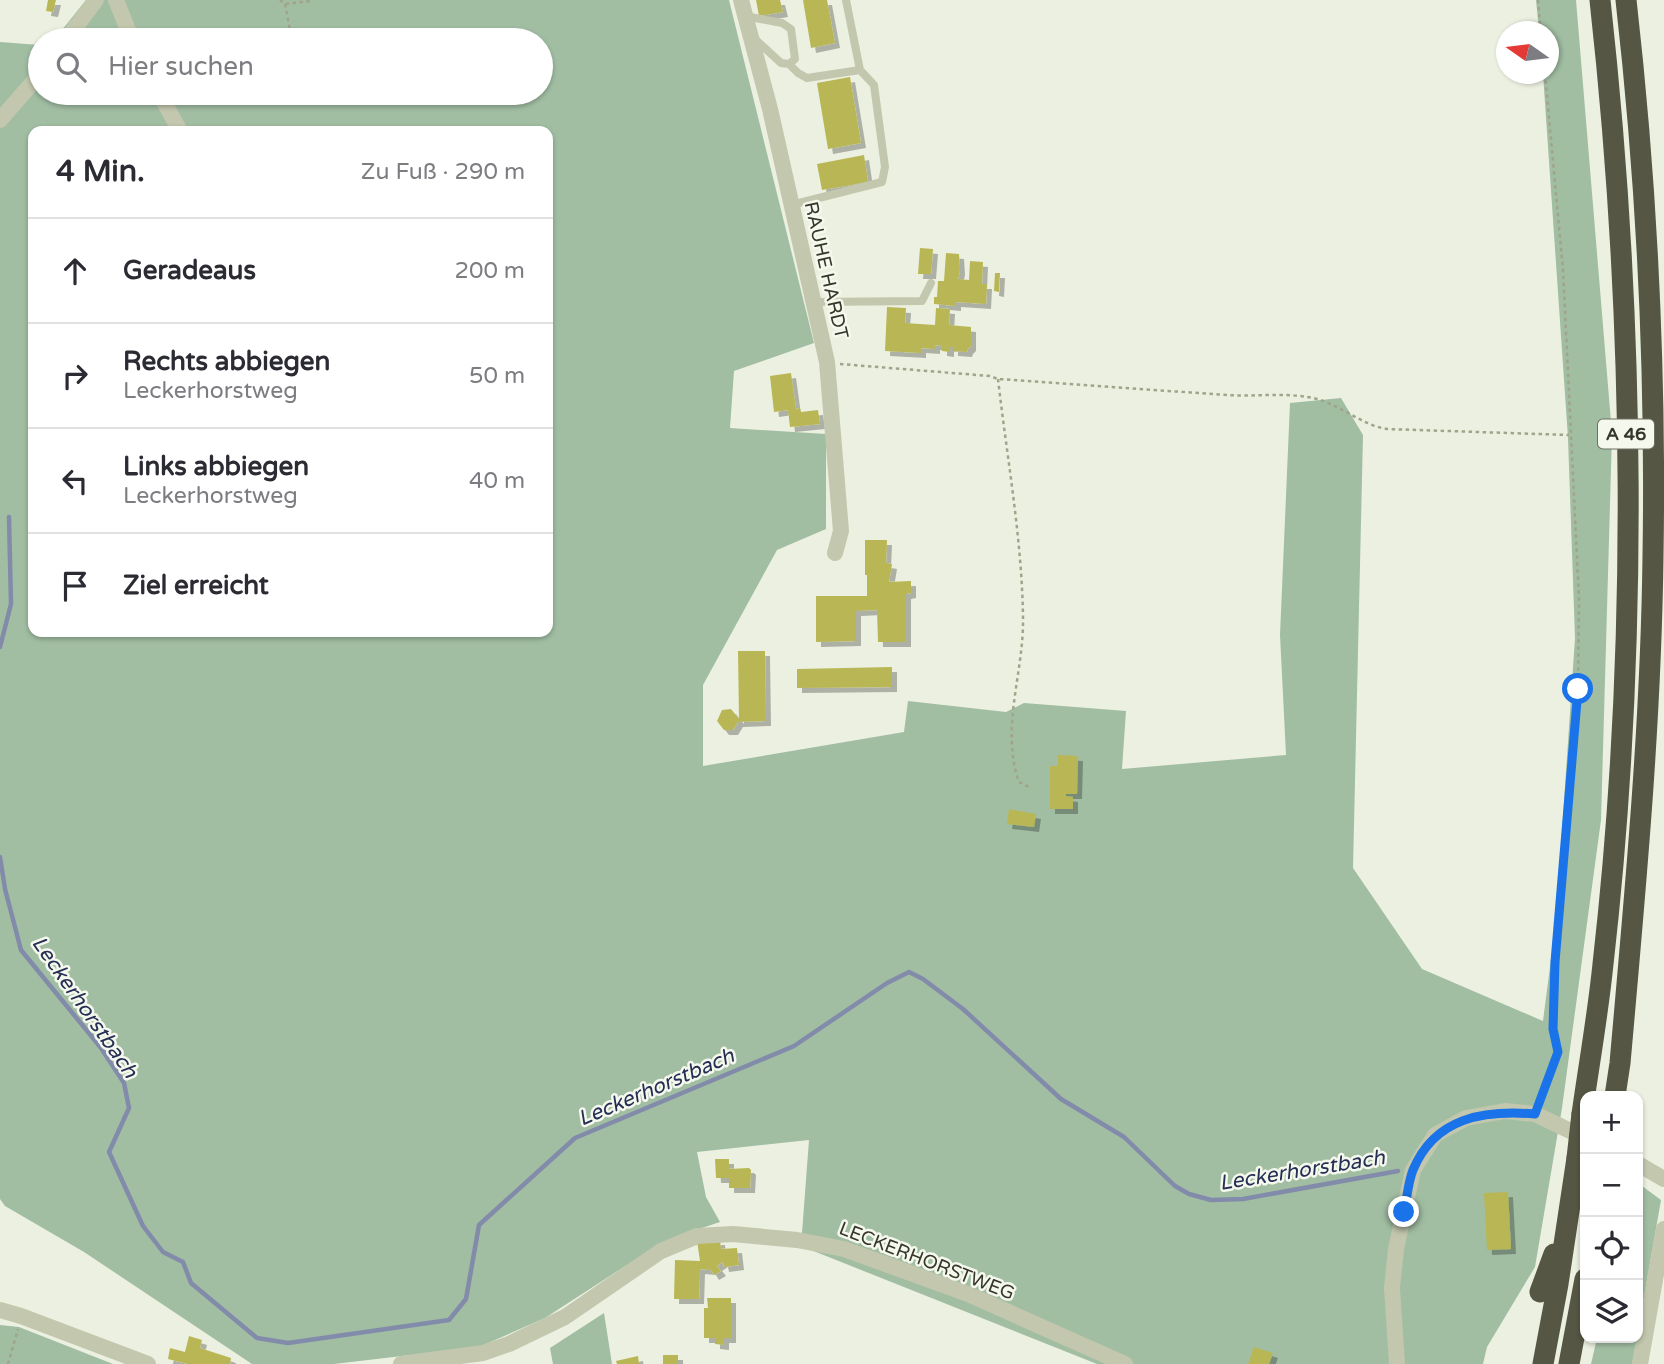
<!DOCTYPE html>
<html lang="de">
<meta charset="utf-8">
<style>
:root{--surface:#fff;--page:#f2f2f3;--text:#2b2b33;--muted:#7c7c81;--line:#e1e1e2}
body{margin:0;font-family:"Varela Round",sans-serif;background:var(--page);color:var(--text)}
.controls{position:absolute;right:21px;bottom:21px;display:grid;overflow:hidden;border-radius:14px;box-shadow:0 2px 5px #0004}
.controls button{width:63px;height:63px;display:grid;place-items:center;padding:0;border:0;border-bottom:2px solid var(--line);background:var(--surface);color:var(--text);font:35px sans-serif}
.compass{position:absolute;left:1496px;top:21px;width:63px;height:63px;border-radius:50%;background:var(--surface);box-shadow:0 2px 5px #0004;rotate:284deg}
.stop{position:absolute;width:21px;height:21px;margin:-16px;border:5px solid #1a73e8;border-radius:50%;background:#fff}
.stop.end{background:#1a73e8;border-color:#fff;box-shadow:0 2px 7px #0008}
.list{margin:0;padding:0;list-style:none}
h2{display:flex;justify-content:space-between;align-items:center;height:91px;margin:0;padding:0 28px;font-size:30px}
h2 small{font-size:23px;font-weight:400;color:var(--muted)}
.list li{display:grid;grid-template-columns:46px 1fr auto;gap:21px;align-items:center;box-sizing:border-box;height:105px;padding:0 28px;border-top:2px solid var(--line)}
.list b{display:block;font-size:26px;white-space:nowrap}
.list p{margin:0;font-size:23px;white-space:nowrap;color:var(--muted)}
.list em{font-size:23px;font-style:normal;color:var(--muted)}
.icon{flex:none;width:38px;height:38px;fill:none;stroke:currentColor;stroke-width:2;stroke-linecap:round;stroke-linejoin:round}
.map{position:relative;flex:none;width:1664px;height:1364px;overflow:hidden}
.search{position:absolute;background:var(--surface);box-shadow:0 2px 5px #0004;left:28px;top:28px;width:525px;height:77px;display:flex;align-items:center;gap:18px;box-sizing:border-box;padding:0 24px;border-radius:38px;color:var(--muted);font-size:26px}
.panel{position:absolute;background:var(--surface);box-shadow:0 2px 5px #0004;left:28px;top:126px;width:525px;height:511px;border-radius:14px}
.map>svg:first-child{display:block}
.green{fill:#a1bea3;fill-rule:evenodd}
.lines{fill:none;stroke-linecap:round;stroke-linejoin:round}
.stream{stroke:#828baa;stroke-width:4.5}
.building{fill:#b9b755;filter:url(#shadow)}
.path{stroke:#a0a48a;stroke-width:2.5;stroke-dasharray:3.5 3.5;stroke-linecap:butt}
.lane{stroke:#c2c7ad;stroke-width:8}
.street{stroke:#c2c7ad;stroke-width:16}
.highway{stroke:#555643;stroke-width:21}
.highway-bridge{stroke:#555643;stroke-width:21}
.route{stroke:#1a73e8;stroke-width:9}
.labels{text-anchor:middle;stroke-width:5;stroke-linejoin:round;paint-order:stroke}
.shield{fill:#f5f8ec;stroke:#6f7065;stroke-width:2}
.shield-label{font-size:18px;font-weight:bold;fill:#36362b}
.street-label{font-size:19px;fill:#36362b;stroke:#f5f8ec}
.water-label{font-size:21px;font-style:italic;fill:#252e54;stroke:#f5f8ec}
</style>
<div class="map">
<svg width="1664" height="1364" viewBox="0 0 1664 1364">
<defs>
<filter id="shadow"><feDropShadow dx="5" dy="5" stdDeviation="0" flood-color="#0004"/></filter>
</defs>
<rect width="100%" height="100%" fill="#ecf0e0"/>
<!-- green -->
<path class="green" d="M 86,0 L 729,0 L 814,343 L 734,371 L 730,428 L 826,434 L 826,529 L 777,550 L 703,685 L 703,766 L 904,732 L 908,701 L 1006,712 L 1024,703 L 1126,711 L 1122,769 L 1286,755 L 1280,635 L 1290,403 L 1341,398 L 1363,435 L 1353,868 L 1422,969 L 1543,1021 L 1556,920 L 1575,638 L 1568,438 L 1543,74 L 1548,74 L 1548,32 L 1539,31 L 1536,0 L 1576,0 L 1612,434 L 1601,820 L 1562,1108 L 1535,1267 L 1487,1347 L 1483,1364 L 1097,1364 L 801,1246 L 809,1140 L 697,1152 L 706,1197 L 720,1222 L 684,1234 L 647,1252 L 545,1318 L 479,1347 L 334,1364 L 252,1364 L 84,1252 L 5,1206 L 0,1199 L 0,42 L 40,45 L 40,93 L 541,93 L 541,40 L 54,40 ZM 33,131 L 548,131 L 548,632 L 33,632 Z
M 1638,1183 L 1661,1200 L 1638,1332 Z
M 604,1313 L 612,1364 L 553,1364 L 550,1348 Z
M 0,1325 L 19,1327 L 113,1364 L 0,1364 Z
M 1597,1338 L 1637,1338 L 1632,1364 L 1591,1364 Z"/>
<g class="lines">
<!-- stream -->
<path class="stream" d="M 0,647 L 11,604 L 9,517
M 0,857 L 5,889 L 21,950 L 101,1048 L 124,1083 L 129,1108 L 109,1152 L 143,1226 L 163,1252 L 183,1262 L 191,1283 L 257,1338 L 288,1343 L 449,1320 L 466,1299 L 479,1225 L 575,1138 L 794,1046 L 887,983 L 909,972 L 923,979 L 963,1009 L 1061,1099 L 1124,1137 L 1175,1186 L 1189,1194 L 1211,1200 L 1243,1199 L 1398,1171"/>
</g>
<!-- building -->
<path class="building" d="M 48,0 L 56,0 L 53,12 L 46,11 Z
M 756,0 L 780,0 L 783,12 L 759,16 Z
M 803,0 L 827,0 L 835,43 L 811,48 Z
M 850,77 L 861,143 L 828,149 L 817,83 Z
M 864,155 L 868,182 L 822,190 L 817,164 Z
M 920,248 L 933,249 L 931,274 L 918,274 Z
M 946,253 L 959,254 L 960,270 L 958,279 L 969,280 L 970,261 L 983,262 L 982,284 L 987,284 L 986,304 L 956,302 L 956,306 L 934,304 L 934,297 L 937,297 L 938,281 L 944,281 Z
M 995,273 L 1000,273 L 999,292 L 994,291 Z
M 887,307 L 906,308 L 905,323 L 935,325 L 936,308 L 950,309 L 949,325 L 971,327 L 971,346 L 968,349 L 967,352 L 953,351 L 953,347 L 949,347 L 949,352 L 942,351 L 942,346 L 935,345 L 935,349 L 921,348 L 921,353 L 885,351 Z
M 791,373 L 796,409 L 800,408 L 801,412 L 818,410 L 820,424 L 790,427 L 788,410 L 774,412 L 770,376 Z
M 865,540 L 887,540 L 886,563 L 892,564 L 889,582 L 911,581 L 911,593 L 906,594 L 906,642 L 878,642 L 877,610 L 856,611 L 856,641 L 816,642 L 816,596 L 867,596 L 867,575 L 865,575 Z
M 738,651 L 765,651 L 766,721 L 738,722 L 733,730 L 724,730 L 717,721 L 722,710 L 731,709 L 739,719 Z
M 892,667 L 892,687 L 797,688 L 797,669 Z
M 1058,755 L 1078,756 L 1077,794 L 1066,794 L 1066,796 L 1073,797 L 1073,809 L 1050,809 L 1050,766 L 1058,766 Z
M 1009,809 L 1036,814 L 1034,827 L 1007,824 Z
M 715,1159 L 729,1159 L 729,1169 L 749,1168 L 751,1170 L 750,1188 L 729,1188 L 729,1178 L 716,1178 Z
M 1508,1192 L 1511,1249 L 1487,1250 L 1484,1193 Z
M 720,1240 L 721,1249 L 737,1248 L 739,1265 L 724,1267 L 723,1262 L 717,1266 L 721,1271 L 714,1275 L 711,1270 L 700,1269 L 699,1299 L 674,1299 L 675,1260 L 700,1261 L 697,1241 Z
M 707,1298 L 731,1298 L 731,1338 L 724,1338 L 724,1345 L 715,1344 L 715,1338 L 704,1338 L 704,1308 L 708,1308 Z
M 189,1336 L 202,1340 L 200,1348 L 231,1358 L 230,1364 L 188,1364 L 168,1359 L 170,1348 L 185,1352 Z
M 1254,1347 L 1273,1353 L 1269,1364 L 1248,1364 Z
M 663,1355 L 678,1355 L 678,1364 L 663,1364 Z
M 638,1356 L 639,1364 L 617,1364 L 616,1361 Z"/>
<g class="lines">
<!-- path -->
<path class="path" d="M 280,0 L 285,4 L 310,1
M 1538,0 L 1541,32
M 285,4 L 292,40
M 840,364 L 990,376 L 998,379 C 1074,384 1151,390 1228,395 C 1256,397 1285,392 1313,398 C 1340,404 1361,425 1387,429 L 1569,435
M 998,379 C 1007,458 1022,539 1023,618 C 1024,673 1000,728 1019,782 L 1031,788
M 1540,1100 L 1558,1052 L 1553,1029 L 1555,962 L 1578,689 L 1579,599 L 1563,270 L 1545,74
M 8,1364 L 18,1329"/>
<!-- lane -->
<path class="lane" d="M 745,16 L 782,23 L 791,29 L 795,59 L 789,64 L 781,63 L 756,40
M 789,64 L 798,73 L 807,78 L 860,70
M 791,205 L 882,182 L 885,167 L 874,85 L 860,70 L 846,0
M 813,302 L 922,301 L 931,283"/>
<!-- street -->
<path class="street" d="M 116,0 L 132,40
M 741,0 L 770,109 L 827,362 L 841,531 L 835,553
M 66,40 L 96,0
M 159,93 L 180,131
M 0,120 L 40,74
M 1638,1164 L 1664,1179
M 0,1310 L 21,1316 L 148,1364
M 401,1364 L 483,1353 L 509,1344 L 565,1317 L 661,1251 L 697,1236 L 733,1234 L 797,1240 L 844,1249 L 968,1294 L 1125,1364
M 1397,1364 L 1392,1288 L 1396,1249 L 1413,1170 L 1435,1135 L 1466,1118 L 1505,1111 L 1535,1114 L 1585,1138
M 1640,1364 L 1664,1229"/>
<!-- highway -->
<path class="highway" d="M 1615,1096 L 1620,1063 C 1635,894 1651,725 1653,556 C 1656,370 1647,184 1626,0
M 1582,1114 C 1589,1064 1598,1014 1603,964 C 1639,648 1635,316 1600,0
M 1540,1292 L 1554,1254
M 1543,1364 L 1558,1284 L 1577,1158
M 1569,1364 L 1585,1279"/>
<!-- highway-bridge -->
<path class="highway-bridge" d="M 1577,1158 L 1582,1114"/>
</g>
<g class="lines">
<!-- route -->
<path class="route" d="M 1404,1212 C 1407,1199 1408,1182 1413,1170 C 1435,1117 1484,1110 1535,1114 L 1558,1052 L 1553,1029 L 1555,962 L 1578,689"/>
</g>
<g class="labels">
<!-- shield labels -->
<rect class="shield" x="1598" y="419.5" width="56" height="29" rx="5"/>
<g class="shield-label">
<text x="1626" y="440">A 46</text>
</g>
<!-- street labels -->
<g class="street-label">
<text transform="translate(827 270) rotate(77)" y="7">RAUHE HARDT</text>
<text transform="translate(927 1260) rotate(21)" y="7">LECKERHORSTWEG</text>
</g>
<!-- water labels -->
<g class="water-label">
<text transform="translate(85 1007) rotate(55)" y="7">Leckerhorstbach</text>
<text transform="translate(656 1087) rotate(-23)" y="7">Leckerhorstbach</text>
<text transform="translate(1302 1170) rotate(-9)" y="7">Leckerhorstbach</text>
</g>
</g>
</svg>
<div class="controls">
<button>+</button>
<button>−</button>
<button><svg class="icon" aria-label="locate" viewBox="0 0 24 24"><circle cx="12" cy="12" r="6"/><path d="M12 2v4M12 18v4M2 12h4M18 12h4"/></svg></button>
<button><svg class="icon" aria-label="layers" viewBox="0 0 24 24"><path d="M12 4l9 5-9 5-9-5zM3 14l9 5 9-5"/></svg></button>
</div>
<svg class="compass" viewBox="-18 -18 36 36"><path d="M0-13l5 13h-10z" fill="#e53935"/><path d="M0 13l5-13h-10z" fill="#7c7c81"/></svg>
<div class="stop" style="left:1578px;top:689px"></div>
<div class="stop end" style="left:1404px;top:1212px"></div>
<div class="search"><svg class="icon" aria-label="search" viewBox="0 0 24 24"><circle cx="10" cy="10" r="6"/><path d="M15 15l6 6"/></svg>Hier suchen</div>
<section class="panel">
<h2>4 Min.<small>Zu Fuß · 290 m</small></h2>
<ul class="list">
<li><svg class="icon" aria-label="ahead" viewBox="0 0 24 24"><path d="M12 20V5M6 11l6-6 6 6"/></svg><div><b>Geradeaus</b></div><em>200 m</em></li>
<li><svg class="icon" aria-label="right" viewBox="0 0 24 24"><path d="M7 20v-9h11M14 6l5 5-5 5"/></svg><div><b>Rechts abbiegen</b><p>Leckerhorstweg</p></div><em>50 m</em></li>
<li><svg class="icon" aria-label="left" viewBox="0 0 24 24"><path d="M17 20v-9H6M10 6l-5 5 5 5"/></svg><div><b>Links abbiegen</b><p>Leckerhorstweg</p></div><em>40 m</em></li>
<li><svg class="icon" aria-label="arrive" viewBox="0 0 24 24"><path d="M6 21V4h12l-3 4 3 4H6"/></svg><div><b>Ziel erreicht</b></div></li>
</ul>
</section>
</div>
